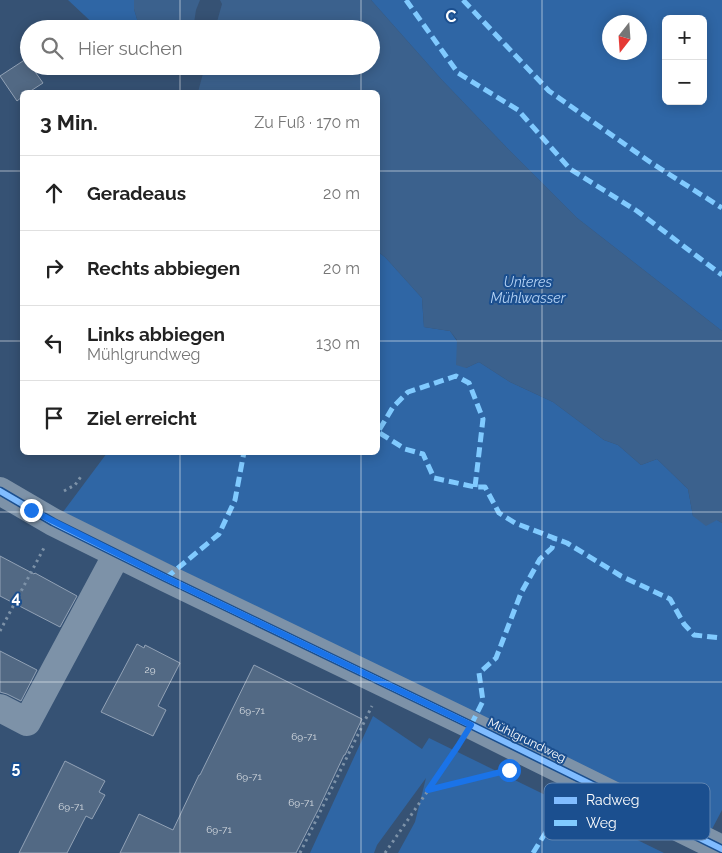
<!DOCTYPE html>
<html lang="de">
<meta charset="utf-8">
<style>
:root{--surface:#fff;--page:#f6f6f6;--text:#222;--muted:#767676;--line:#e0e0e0}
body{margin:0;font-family:Raleway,sans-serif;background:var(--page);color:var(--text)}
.controls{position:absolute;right:15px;top:15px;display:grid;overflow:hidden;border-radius:8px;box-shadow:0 2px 12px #0003}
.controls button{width:45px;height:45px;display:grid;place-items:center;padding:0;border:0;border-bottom:1px solid var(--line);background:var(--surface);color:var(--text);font:25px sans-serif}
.compass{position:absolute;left:602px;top:15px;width:45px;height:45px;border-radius:50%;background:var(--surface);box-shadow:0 2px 12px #0003;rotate:197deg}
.stop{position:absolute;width:15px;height:15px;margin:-11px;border:4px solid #1a73e8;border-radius:50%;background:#fff}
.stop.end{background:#1a73e8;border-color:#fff;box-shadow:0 1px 5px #0008}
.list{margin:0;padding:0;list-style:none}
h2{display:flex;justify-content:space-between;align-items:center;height:65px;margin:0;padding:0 20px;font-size:21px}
h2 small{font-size:16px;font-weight:400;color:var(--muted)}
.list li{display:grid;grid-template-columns:32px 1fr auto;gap:15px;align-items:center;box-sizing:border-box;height:75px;padding:0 20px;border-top:1px solid var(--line)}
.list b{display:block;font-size:19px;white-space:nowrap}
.list p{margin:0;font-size:16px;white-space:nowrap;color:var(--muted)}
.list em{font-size:16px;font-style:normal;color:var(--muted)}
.icon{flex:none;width:28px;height:28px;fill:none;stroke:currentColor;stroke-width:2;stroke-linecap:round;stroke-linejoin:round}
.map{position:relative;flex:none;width:722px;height:853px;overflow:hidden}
.search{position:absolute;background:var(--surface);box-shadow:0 2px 12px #0003;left:20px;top:20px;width:360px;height:55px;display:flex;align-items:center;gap:12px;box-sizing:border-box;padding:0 18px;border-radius:28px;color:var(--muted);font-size:19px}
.panel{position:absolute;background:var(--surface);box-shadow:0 2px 12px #0003;left:20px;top:90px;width:360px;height:365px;border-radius:8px}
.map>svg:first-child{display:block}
.green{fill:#2f66a5;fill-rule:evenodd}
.water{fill:#3b618d}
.building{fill:#526984;stroke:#92a2b6}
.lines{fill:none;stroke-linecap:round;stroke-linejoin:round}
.path{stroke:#7d92a8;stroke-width:3;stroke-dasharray:2.5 4;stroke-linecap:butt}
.minor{stroke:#7d92a8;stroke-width:28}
.quiet{stroke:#80caff;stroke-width:5;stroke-dasharray:10 5;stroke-linecap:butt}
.cycleway-casing{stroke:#1b4f8f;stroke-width:9}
.cycleway{stroke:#80bcff;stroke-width:6}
.route{stroke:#1a73e8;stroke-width:6}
.grid{fill:none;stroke:#fff;stroke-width:1;stroke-opacity:0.55}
.labels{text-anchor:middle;stroke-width:4;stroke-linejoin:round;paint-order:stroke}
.number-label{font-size:10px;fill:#d4dae0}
.street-label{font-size:12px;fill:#fff;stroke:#1b4f8f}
.water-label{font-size:14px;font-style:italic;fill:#b5d3f5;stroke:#1b4f8f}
.key{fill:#1b4f8f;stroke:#5f84b1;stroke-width:1}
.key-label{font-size:14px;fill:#fff}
.grid-label{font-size:16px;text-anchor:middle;font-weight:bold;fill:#fff;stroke:#1b4f8f;stroke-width:4;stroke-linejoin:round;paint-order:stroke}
</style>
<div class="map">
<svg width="722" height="853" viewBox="0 0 722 853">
<rect width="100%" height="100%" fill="#365274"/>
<!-- green -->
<path class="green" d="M 68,0 L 134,0 L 134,9 L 140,29 L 99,29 Z
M 371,0 L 722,0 L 722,331 L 577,218 L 508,149 L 441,79 ZM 666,19 L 703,19 L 703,101 L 666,101 ZM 610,22 L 640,22 L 640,52 L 610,52 Z
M 378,252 L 385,257 L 422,298 L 424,327 L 450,331 L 457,341 L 466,368 L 479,362 L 510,382 L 553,402 L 604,440 L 618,445 L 641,465 L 657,459 L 688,489 L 693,516 L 717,520 L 722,523 L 722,810 L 712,829 L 391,674 L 63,512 L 107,453 L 378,452 Z
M 373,716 L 422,749 L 429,738 L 664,853 L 398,853 L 415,822 L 426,778 L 377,845 L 374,853 L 310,853 Z"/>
<!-- water -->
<path class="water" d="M 134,0 L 200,0 L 196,10 L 193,29 L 140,29 L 134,9 Z
M 220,0 L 371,0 L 441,79 L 508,149 L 577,218 L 722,331 L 722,523 L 717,520 L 706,526 L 693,516 L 688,489 L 657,459 L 641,465 L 618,445 L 604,440 L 553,402 L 510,382 L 479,362 L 466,368 L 456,365 L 457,340 L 450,331 L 424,327 L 422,298 L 385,257 L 378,252 L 378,92 L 198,92 L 205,66 L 371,66 L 371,29 L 215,29 L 222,4 Z"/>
<!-- building -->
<path class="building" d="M 26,59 L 29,63 L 29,66 L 31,66 L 43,83 L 29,92 L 22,92 L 22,97 L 17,101 L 0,76 Z
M 0,556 L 34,574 L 35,573 L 77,596 L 60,627 L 0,596 Z
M 137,644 L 144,648 L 145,645 L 180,663 L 158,706 L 166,710 L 153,736 L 101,712 Z
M 0,651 L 37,670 L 21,701 L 7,694 L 0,692 Z
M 254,665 L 362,719 L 345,755 L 344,755 L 318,810 L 296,853 L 120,853 L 139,814 L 173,830 L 199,775 L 200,775 Z
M 65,761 L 105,781 L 99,792 L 105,795 L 92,819 L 86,816 L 67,853 L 19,853 Z"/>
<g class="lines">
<!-- path -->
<path class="path" d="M 64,491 L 75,485 L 82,475
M 0,631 L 45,546
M 428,790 L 504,772
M 300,853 L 372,706
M 385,853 L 458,747"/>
<!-- minor -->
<path class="minor" d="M 0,491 L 53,522 L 166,578 L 471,725 L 722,849
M 0,708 L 27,722 L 117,554"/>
<!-- quiet -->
<path class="quiet" d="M 406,0 L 458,73 L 518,110 L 570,169 L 637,211 L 722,275
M 463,0 L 549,91 L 650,162 L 722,208
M 475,487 L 483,419 L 469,383 L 456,376 L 408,392 L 393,407 L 378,432 L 405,449 L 423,454 L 434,478 L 475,487 L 485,487 L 499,513 L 515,523 L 567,543 L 621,576 L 670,599 L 684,624 L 694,635 L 722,638
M 166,578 L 219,534 L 235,500 L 244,452
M 471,725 L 483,701 L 479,673 L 496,658 L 521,593 L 540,559 L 552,548 L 555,538
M 533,853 L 567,798"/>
<!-- cycleway casing -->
<g class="cycleway-casing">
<path id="cycleway" d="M 0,491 L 53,522 L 166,578 L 471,725 L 722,849"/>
</g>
<!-- cycleway -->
<use href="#cycleway" class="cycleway"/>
</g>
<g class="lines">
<!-- route -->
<path class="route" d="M 31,510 L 166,578 L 471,725 L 458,746 L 428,790 L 509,770"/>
</g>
<!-- grid -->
<path class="grid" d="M 180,0 L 180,29M 361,0 L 361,29M 542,0 L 542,853M 180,66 L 180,92M 361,66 L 361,92M 0,171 L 22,171M 378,171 L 722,171M 0,341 L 22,341M 378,341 L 722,341M 180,452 L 180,853M 361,452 L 361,853M 0,512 L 722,512M 0,682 L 722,682"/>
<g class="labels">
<!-- number labels -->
<g class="number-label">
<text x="150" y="673">29</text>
<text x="252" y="714">69-71</text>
<text x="304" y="740">69-71</text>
<text x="249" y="780">69-71</text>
<text x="301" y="806">69-71</text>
<text x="71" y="810">69-71</text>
<text x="219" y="833">69-71</text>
</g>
<!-- street labels -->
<g class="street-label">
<text transform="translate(527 740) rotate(26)" y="4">Mühlgrundweg</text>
</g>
<!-- water labels -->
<g class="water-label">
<text x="528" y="287">Unteres<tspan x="528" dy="16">Mühlwasser</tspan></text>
</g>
</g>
<!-- legend -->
<rect x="544" y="783" width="166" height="57" rx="8" class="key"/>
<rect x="554" y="797" width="23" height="7" fill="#80bcff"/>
<rect x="554" y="820" width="23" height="6" fill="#80caff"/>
<g class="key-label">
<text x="586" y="805">Radweg</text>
<text x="586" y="828">Weg</text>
</g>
<g class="grid-label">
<text x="451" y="22">C</text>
<text x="16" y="603">4</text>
<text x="16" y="773">5</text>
</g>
</svg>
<div class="controls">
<button>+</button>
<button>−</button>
</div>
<svg class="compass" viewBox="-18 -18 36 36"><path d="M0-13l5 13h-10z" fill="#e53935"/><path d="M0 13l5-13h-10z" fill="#767676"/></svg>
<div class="stop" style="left:509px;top:770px"></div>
<div class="stop end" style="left:31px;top:510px"></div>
<div class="search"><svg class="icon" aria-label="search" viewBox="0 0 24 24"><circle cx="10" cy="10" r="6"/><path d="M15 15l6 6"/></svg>Hier suchen</div>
<section class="panel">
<h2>3 Min.<small>Zu Fuß · 170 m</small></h2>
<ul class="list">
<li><svg class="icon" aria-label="ahead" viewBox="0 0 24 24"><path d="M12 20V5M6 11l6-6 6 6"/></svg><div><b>Geradeaus</b></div><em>20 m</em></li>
<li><svg class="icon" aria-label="right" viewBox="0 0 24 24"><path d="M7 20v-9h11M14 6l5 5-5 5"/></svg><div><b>Rechts abbiegen</b></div><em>20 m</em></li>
<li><svg class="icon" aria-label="left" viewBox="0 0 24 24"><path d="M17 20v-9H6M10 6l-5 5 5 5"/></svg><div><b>Links abbiegen</b><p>Mühlgrundweg</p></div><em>130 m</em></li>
<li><svg class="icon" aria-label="arrive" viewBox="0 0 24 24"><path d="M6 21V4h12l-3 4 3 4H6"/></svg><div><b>Ziel erreicht</b></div></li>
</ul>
</section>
</div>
